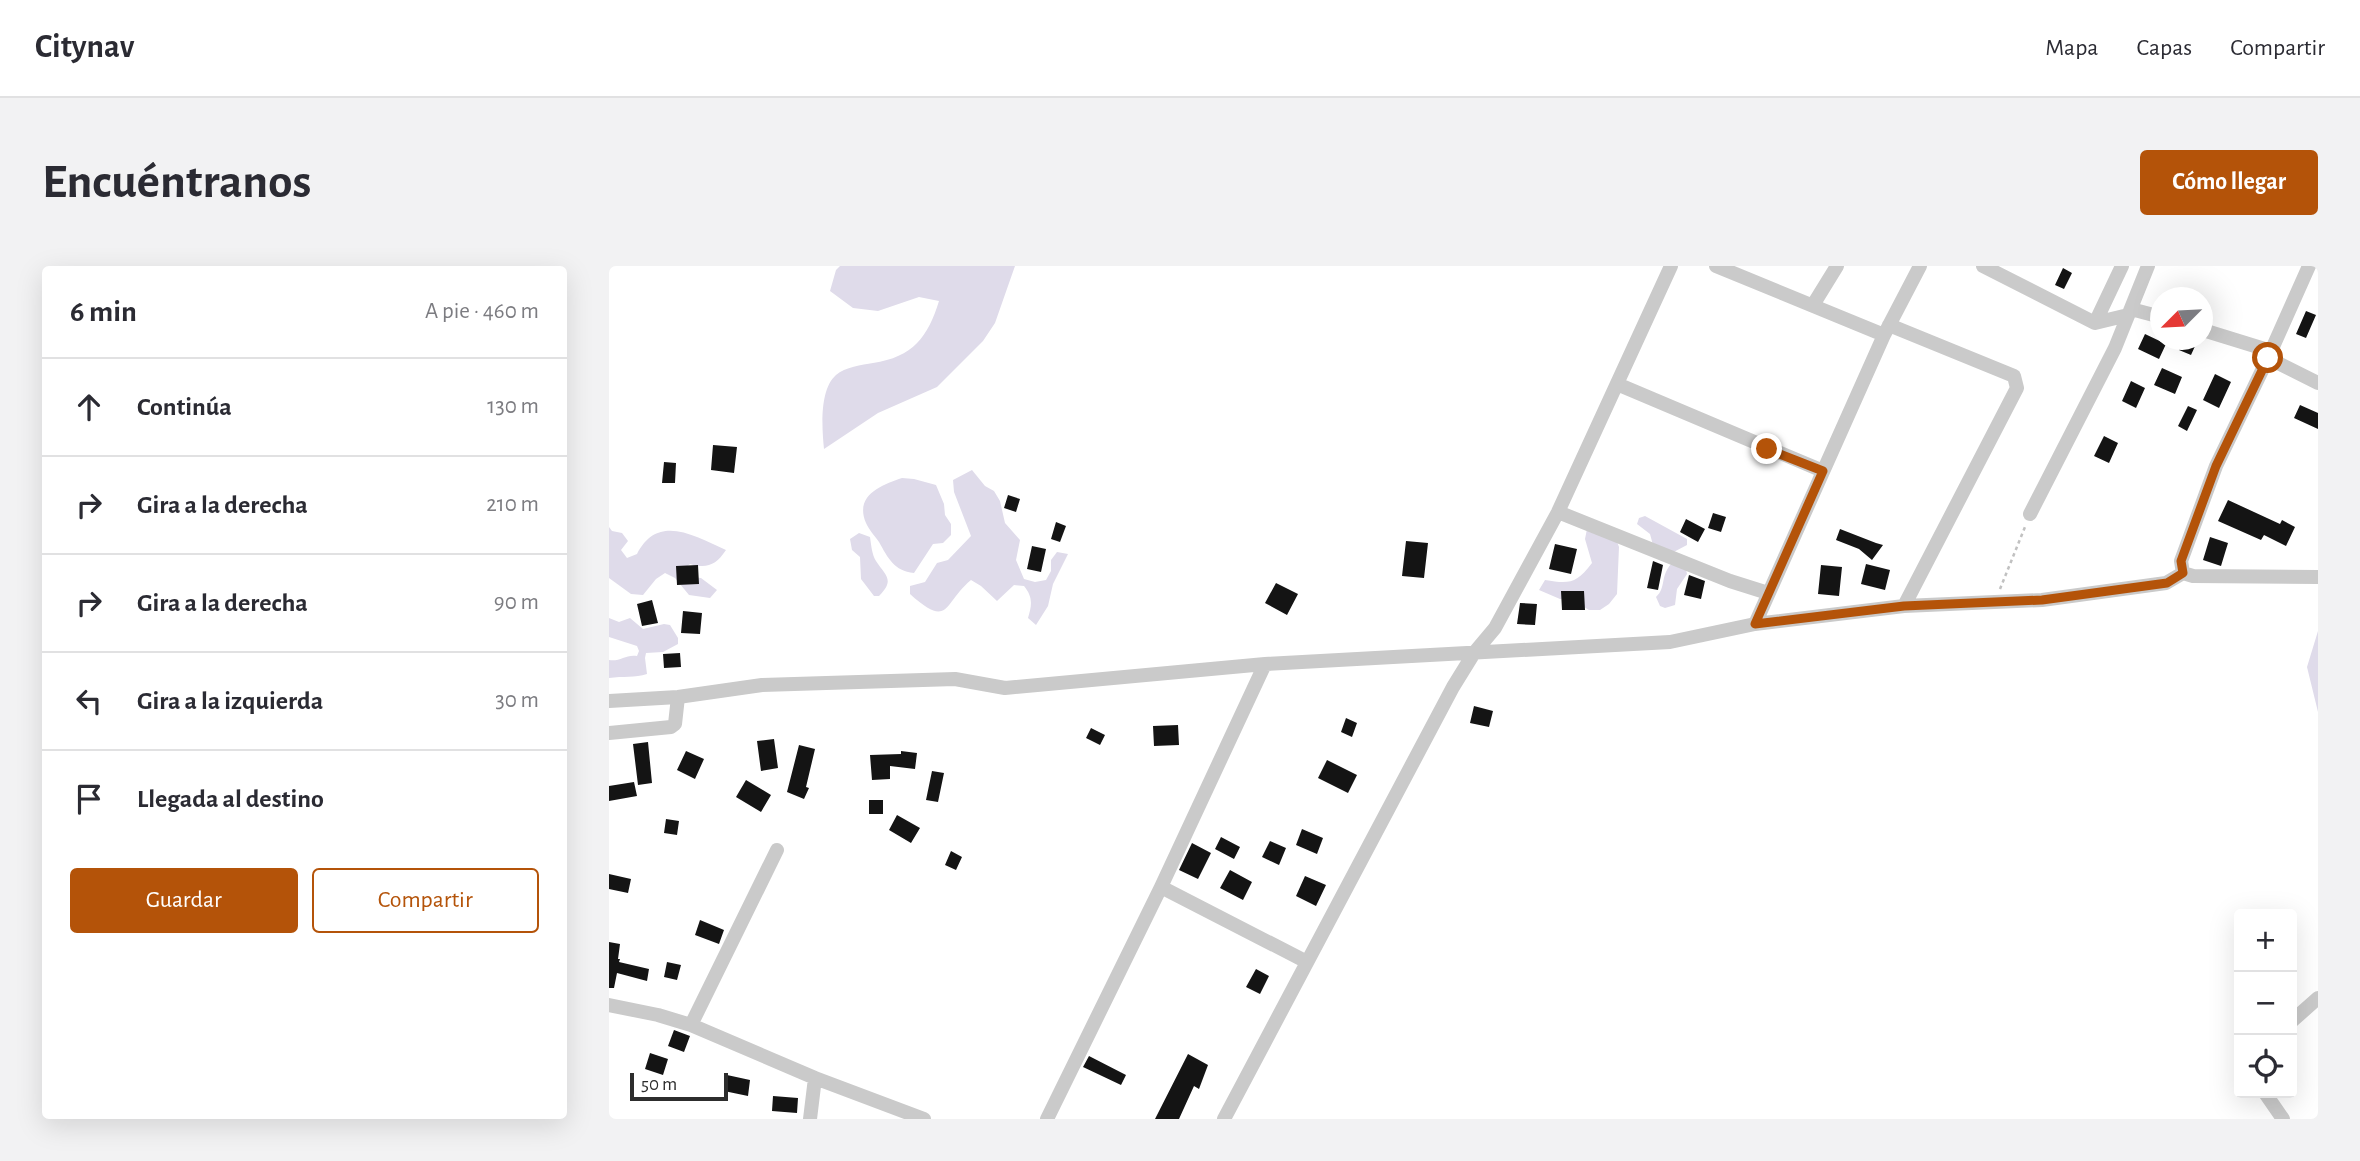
<!DOCTYPE html>
<html lang="es">
<meta charset="utf-8">
<style>
:root{--surface:#fff;--page:#f2f2f3;--text:#2b2b33;--muted:#7c7c81;--line:#e1e1e2;--accent:#b45309}
body{margin:0;font-family:"Alegreya Sans",sans-serif;background:var(--page);color:var(--text)}
.controls{position:absolute;right:21px;bottom:21px;display:grid;overflow:hidden;border-radius:7px;box-shadow:0 7px 28px #0002}
.controls button{width:63px;height:63px;display:grid;place-items:center;padding:0;border:0;border-bottom:2px solid var(--line);background:var(--surface);color:var(--text);font:35px sans-serif}
.compass{position:absolute;left:1541px;top:21px;width:63px;height:63px;border-radius:50%;background:var(--surface);box-shadow:0 7px 28px #0002;rotate:246deg}
.scale{position:absolute;left:21px;bottom:18px;width:98px;box-sizing:border-box;padding-left:7px;border:4px solid #2d2d2d;border-top:0;font-size:19px;line-height:24px;white-space:nowrap;color:#2d2d2d;-webkit-text-stroke:5px #fff;paint-order:stroke}
.stop{position:absolute;width:21px;height:21px;margin:-16px;border:5px solid #b45309;border-radius:50%;background:#fff}
.stop.end{background:#b45309;border-color:#fff;box-shadow:0 2px 7px #0008}
.list{margin:0;padding:0;list-style:none}
h2{display:flex;justify-content:space-between;align-items:center;height:91px;margin:0;padding:0 28px;font-size:30px}
h2 small{font-size:23px;font-weight:400;color:var(--muted)}
.list li{display:grid;grid-template-columns:46px 1fr auto;gap:21px;align-items:center;box-sizing:border-box;height:98px;padding:0 28px;border-top:2px solid var(--line)}
.list b{display:block;font-size:26px;white-space:nowrap}
.list em{font-size:23px;font-style:normal;color:var(--muted)}
.actions{display:flex;gap:14px;padding:21px 28px}
.actions a{flex:1;padding:16px 0;border:2px solid var(--accent);border-radius:7px;text-align:center;font-size:24px;color:var(--accent)}
.actions .main{background:var(--accent);color:#fff}
.icon{flex:none;width:38px;height:38px;fill:none;stroke:currentColor;stroke-width:2;stroke-linecap:round;stroke-linejoin:round}
.map{position:relative;flex:none;width:1709px;height:853px;overflow:hidden;border-radius:7px}
header{display:flex;align-items:center;gap:42px;box-sizing:border-box;height:98px;padding:0 35px;background:var(--surface);border-bottom:2px solid var(--line)}
header strong{font-size:33px}
nav{display:flex;gap:38px;margin-inline-start:auto;font-size:24px}
.intro{display:flex;align-items:center;justify-content:space-between;box-sizing:border-box;height:168px;padding:0 42px}
h1{margin:0;font-size:49px}
.button{padding:18px 32px;border-radius:7px;background:var(--accent);color:#fff;font-size:24px;font-weight:700}
main{display:flex;gap:42px;padding:0 42px}
aside{flex:1;background:var(--surface);border-radius:7px;box-shadow:0 7px 28px #0002}
.map>svg:first-child{display:block}
.green{fill:#dfdbea}
.building{fill:#141414}
.lines{fill:none;stroke-linecap:round;stroke-linejoin:round}
.path{stroke:#c1c1c1;stroke-width:2.5;stroke-dasharray:3.5 3.5;stroke-linecap:butt}
.minor{stroke:#cacaca;stroke-width:14}
.route{stroke:#b45309;stroke-width:9}
</style>
<header>
<strong>Citynav</strong>
<nav><a>Mapa</a><a>Capas</a><a>Compartir</a></nav>
</header>
<div class="intro"><h1>Encuéntranos</h1><a class="button">Cómo llegar</a></div>
<main>
<aside>
<h2>6 min<small>A pie · 460 m</small></h2>
<ul class="list">
<li><svg class="icon" aria-label="ahead" viewBox="0 0 24 24"><path d="M12 20V5M6 11l6-6 6 6"/></svg><div><b>Continúa</b></div><em>130 m</em></li>
<li><svg class="icon" aria-label="right" viewBox="0 0 24 24"><path d="M7 20v-9h11M14 6l5 5-5 5"/></svg><div><b>Gira a la derecha</b></div><em>210 m</em></li>
<li><svg class="icon" aria-label="right" viewBox="0 0 24 24"><path d="M7 20v-9h11M14 6l5 5-5 5"/></svg><div><b>Gira a la derecha</b></div><em>90 m</em></li>
<li><svg class="icon" aria-label="left" viewBox="0 0 24 24"><path d="M17 20v-9H6M10 6l-5 5 5 5"/></svg><div><b>Gira a la izquierda</b></div><em>30 m</em></li>
<li><svg class="icon" aria-label="arrive" viewBox="0 0 24 24"><path d="M6 21V4h12l-3 4 3 4H6"/></svg><div><b>Llegada al destino</b></div></li>
</ul>
<div class="actions"><a class="main">Guardar</a><a>Compartir</a></div>
</aside>
<div class="map">
<svg width="1709" height="853" viewBox="0 0 1709 853">
<rect width="100%" height="100%" fill="#fff"/>
<!-- green -->
<path class="green" d="M 231,0 L 406,0 L 386,57 L 374,75 L 328,121 L 269,147 L 215,183 C 213,163 210,124 227,109 C 236,101 253,99 264,97 C 304,91 319,71 330,35 L 310,31 L 269,45 L 244,42 L 221,25 L 227,4 Z
M 363,204 L 376,220 L 385,225 L 391,235 L 396,257 L 411,274 L 407,294 L 415,313 L 426,316 L 437,314 L 442,305 L 442,294 L 448,286 L 459,288 L 444,318 L 439,340 L 427,359 L 419,352 C 423,339 424,331 415,320 L 405,319 L 388,335 L 372,320 L 362,314 C 334,337 341,364 301,328 L 301,320 L 316,316 L 328,297 L 339,294 L 362,270 L 345,226 L 344,214 Z
M 293,212 L 305,213 L 327,219 L 335,238 L 336,249 L 342,258 L 342,269 L 334,277 L 324,278 L 305,307 C 285,305 279,292 270,276 C 266,270 260,264 257,257 C 245,229 273,219 293,212 Z
M 1036,250 L 1078,273 L 1078,279 L 1059,289 L 1044,279 L 1041,268 L 1028,258 L 1030,252 Z
M 0,261 L 3,265 L 13,267 L 19,275 L 12,284 L 18,292 L 28,288 C 49,247 85,270 117,284 C 107,299 98,303 81,298 L 73,305 L 81,311 L 92,312 L 108,324 L 101,332 L 80,329 L 66,312 L 56,307 L 47,313 L 34,329 L 22,328 L 0,312 Z
M 978,263 L 1006,270 L 1010,281 L 1008,328 L 1000,338 L 991,344 L 980,344 L 962,333 L 951,333 L 930,324 L 936,314 C 960,318 967,318 983,297 L 976,273 Z
M 250,267 L 261,271 C 262,278 263,289 267,295 C 277,310 286,314 270,330 L 265,330 L 252,313 L 251,291 L 243,284 L 241,273 Z
M 1064,296 L 1077,303 L 1078,308 L 1068,323 L 1066,339 L 1056,342 L 1051,340 L 1047,331 C 1058,321 1050,310 1064,296 Z
M 0,352 L 10,356 L 21,352 L 34,363 L 55,358 L 61,359 L 69,372 L 69,378 L 54,386 L 37,387 L 36,392 L 38,408 C 26,412 14,410 0,412 L 0,394 C 11,396 17,388 28,390 L 30,385 L 28,380 L 0,371 Z
M 1709,365 L 1709,446 L 1698,401 Z"/>
<!-- building -->
<path class="building" d="M 1454,2 L 1463,7 L 1455,23 L 1446,19 Z
M 1697,45 L 1707,49 L 1697,72 L 1687,68 Z
M 1536,68 L 1557,78 L 1550,93 L 1529,83 Z
M 1574,74 L 1587,78 L 1582,89 L 1570,84 Z
M 1553,102 L 1573,111 L 1566,128 L 1545,119 Z
M 1606,108 L 1622,116 L 1610,142 L 1594,134 Z
M 1522,115 L 1536,122 L 1527,142 L 1513,135 Z
M 1691,139 L 1709,147 L 1709,163 L 1685,152 Z
M 1579,140 L 1588,144 L 1578,165 L 1569,160 Z
M 1495,170 L 1509,177 L 1500,197 L 1485,190 Z
M 104,179 L 128,181 L 125,207 L 102,204 Z
M 55,196 L 67,197 L 66,217 L 53,217 Z
M 399,229 L 411,233 L 407,246 L 395,242 Z
M 1619,234 L 1671,258 L 1673,254 L 1686,261 L 1677,280 L 1655,269 L 1652,274 L 1609,255 Z
M 1104,247 L 1117,251 L 1112,266 L 1099,262 Z
M 1077,253 L 1096,263 L 1089,276 L 1071,266 Z
M 447,256 L 457,260 L 451,276 L 442,273 Z
M 1231,263 L 1267,277 L 1274,279 L 1263,294 L 1250,283 L 1227,274 Z
M 1601,271 L 1619,277 L 1612,300 L 1594,294 Z
M 797,275 L 819,277 L 815,312 L 793,310 Z
M 946,278 L 968,283 L 962,308 L 940,303 Z
M 423,280 L 437,283 L 432,306 L 418,303 Z
M 1044,295 L 1054,299 L 1049,324 L 1038,322 Z
M 1257,298 L 1281,304 L 1276,324 L 1252,318 Z
M 89,299 L 90,318 L 68,319 L 67,300 Z
M 1212,299 L 1233,301 L 1230,330 L 1209,328 Z
M 1080,309 L 1096,315 L 1092,333 L 1075,329 Z
M 667,317 L 689,328 L 678,349 L 656,337 Z
M 952,325 L 975,325 L 976,344 L 953,344 Z
M 43,334 L 49,357 L 33,360 L 28,338 Z
M 911,337 L 928,338 L 926,359 L 908,358 Z
M 74,345 L 93,347 L 91,368 L 72,367 Z
M 71,387 L 72,401 L 55,402 L 54,388 Z
M 865,440 L 884,445 L 880,461 L 861,457 Z
M 737,452 L 748,457 L 743,471 L 732,466 Z
M 569,459 L 570,479 L 545,480 L 544,460 Z
M 482,462 L 496,469 L 491,479 L 477,472 Z
M 165,473 L 169,502 L 152,505 L 148,475 Z
M 39,476 L 43,517 L 29,519 L 24,478 Z
M 190,479 L 206,483 L 197,521 L 200,522 L 195,533 L 178,526 Z
M 77,485 L 95,493 L 86,513 L 68,504 Z
M 292,485 L 308,487 L 306,503 L 281,500 L 281,513 L 263,514 L 261,489 L 292,488 Z
M 718,494 L 748,509 L 739,527 L 709,512 Z
M 323,505 L 335,507 L 329,536 L 317,534 Z
M 137,514 L 162,529 L 152,546 L 127,531 Z
M 25,516 L 28,530 L 0,535 L 0,520 Z
M 260,534 L 274,534 L 274,548 L 260,548 Z
M 288,549 L 311,562 L 302,577 L 280,564 Z
M 57,553 L 70,555 L 68,569 L 55,567 Z
M 693,563 L 714,572 L 708,588 L 687,579 Z
M 612,571 L 631,581 L 625,593 L 606,583 Z
M 661,575 L 677,582 L 670,599 L 653,591 Z
M 583,577 L 602,587 L 589,613 L 570,604 Z
M 342,585 L 353,591 L 347,604 L 336,599 Z
M 621,604 L 643,616 L 634,634 L 611,622 Z
M 0,608 L 22,613 L 19,627 L 0,623 Z
M 696,610 L 717,619 L 707,640 L 687,630 Z
M 91,654 L 115,664 L 110,678 L 86,669 Z
M 0,676 L 11,678 L 9,693 L 11,693 L 10,696 L 40,703 L 38,715 L 8,707 L 5,722 L 0,722 Z
M 58,696 L 72,699 L 68,714 L 55,711 Z
M 647,703 L 660,710 L 651,728 L 637,721 Z
M 65,764 L 81,770 L 75,786 L 59,780 Z
M 41,787 L 59,793 L 54,809 L 36,803 Z
M 579,788 L 599,799 L 590,823 L 585,820 L 570,853 L 546,853 Z
M 480,790 L 517,809 L 512,819 L 474,801 Z
M 118,809 L 141,814 L 139,830 L 115,825 Z
M 164,830 L 189,832 L 188,847 L 163,845 Z"/>
<g class="lines">
<!-- path -->
<path class="path" d="M 1391,323 L 1416,261"/>
<!-- minor -->
<path class="minor" d="M 1107,0 L 1275,69
M 1374,0 L 1486,57 L 1519,49
M 1700,0 L 1659,92 L 1607,200 L 1572,295 L 1574,307 L 1584,310 L 1709,311
M 1204,39 L 1228,0
M 1522,43 L 1552,51
M 1486,57 L 1513,0
M 1280,59 L 1405,110 L 1408,122 L 1295,340
M 1594,64 L 1662,85
M 1659,92 L 1709,117
M 1008,118 L 1214,205
M 949,246 L 1121,315 L 1159,327
M 1421,248 L 1506,82 L 1539,0
M 1146,358 L 1275,69 L 1311,0
M 0,435 L 69,431 L 153,419 L 346,413 L 396,422 L 656,398 L 1061,376 L 1146,358 L 1295,340 L 1433,334 L 1557,317 L 1574,307
M 0,467 L 62,461 L 66,458 L 69,431
M 552,621 L 698,696
M 0,739 L 49,749 L 82,759 L 206,812 L 315,853
M 1683,755 L 1709,732
M 82,759 L 168,584
M 1656,827 L 1674,853
M 201,853 L 206,812
M 438,853 L 552,621 L 656,398
M 615,853 L 844,421 L 865,387 L 886,362 L 949,246 L 1062,0"/>
</g>
<g class="lines">
<!-- route -->
<path class="route" d="M 1158,183 L 1214,205 L 1146,358 L 1295,340 L 1433,334 L 1558,317 L 1574,307 L 1572,295 L 1607,200 L 1659,92"/>
</g>
</svg>
<div class="controls">
<button>+</button>
<button>−</button>
<button><svg class="icon" aria-label="locate" viewBox="0 0 24 24"><circle cx="12" cy="12" r="6"/><path d="M12 2v4M12 18v4M2 12h4M18 12h4"/></svg></button>
</div>
<svg class="compass" viewBox="-18 -18 36 36"><path d="M0-13l5 13h-10z" fill="#e53935"/><path d="M0 13l5-13h-10z" fill="#7c7c81"/></svg>
<div class="scale">50 m</div>
<div class="stop" style="left:1659px;top:92px"></div>
<div class="stop end" style="left:1158px;top:183px"></div>
</div>
</main>
